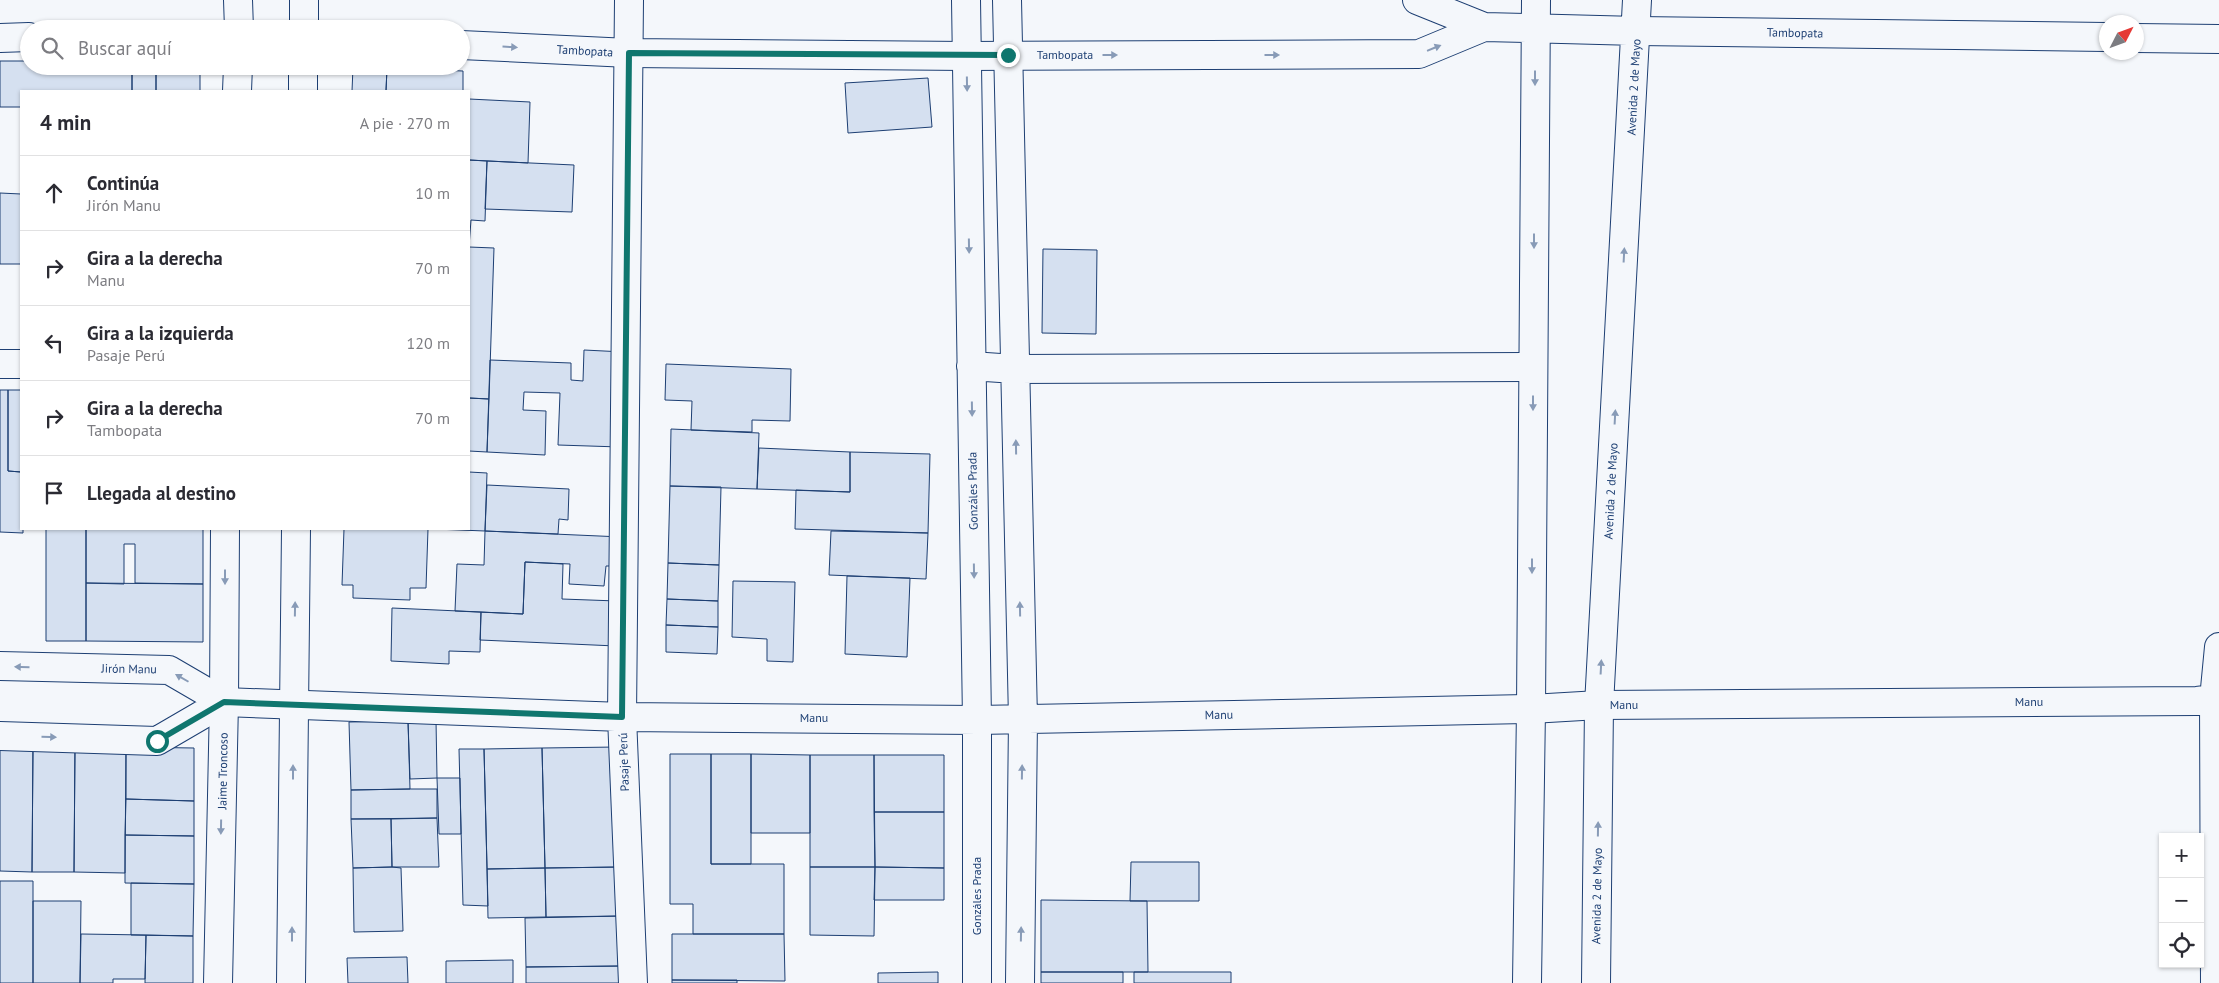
<!DOCTYPE html>
<html lang="es">
<meta charset="utf-8">
<style>
:root{--surface:#fff;--page:#f2f2f3;--text:#2b2b33;--muted:#7c7c81;--line:#e1e1e2}
body{margin:0;font-family:"PT Sans",sans-serif;background:var(--page);color:var(--text)}
.controls{position:absolute;right:15px;bottom:15px;display:grid;overflow:hidden;border-radius:0px;box-shadow:0 1px 4px #0004}
.controls button{width:45px;height:45px;display:grid;place-items:center;padding:0;border:0;border-bottom:1px solid var(--line);background:var(--surface);color:var(--text);font:25px sans-serif}
.compass{position:absolute;left:2099px;top:15px;width:45px;height:45px;border-radius:50%;background:var(--surface);box-shadow:0 1px 4px #0004;rotate:48deg}
.stop{position:absolute;width:15px;height:15px;margin:-11px;border:4px solid #0f766e;border-radius:50%;background:#fff}
.stop.end{background:#0f766e;border-color:#fff;box-shadow:0 1px 5px #0008}
.list{margin:0;padding:0;list-style:none}
h2{display:flex;justify-content:space-between;align-items:center;height:65px;margin:0;padding:0 20px;font-size:21px}
h2 small{font-size:16px;font-weight:400;color:var(--muted)}
.list li{display:grid;grid-template-columns:32px 1fr auto;gap:15px;align-items:center;box-sizing:border-box;height:75px;padding:0 20px;border-top:1px solid var(--line)}
.list b{display:block;font-size:19px;white-space:nowrap}
.list p{margin:0;font-size:16px;white-space:nowrap;color:var(--muted)}
.list em{font-size:16px;font-style:normal;color:var(--muted)}
.icon{flex:none;width:28px;height:28px;fill:none;stroke:currentColor;stroke-width:2;stroke-linecap:round;stroke-linejoin:round}
.map{position:relative;flex:none;width:2219px;height:983px;overflow:hidden}
.search{position:absolute;background:var(--surface);box-shadow:0 1px 4px #0004;left:20px;top:20px;width:450px;height:55px;display:flex;align-items:center;gap:12px;box-sizing:border-box;padding:0 18px;border-radius:28px;color:var(--muted);font-size:19px}
.panel{position:absolute;background:var(--surface);box-shadow:0 1px 4px #0004;left:20px;top:90px;width:450px;height:440px;border-radius:0px}
.map>svg:first-child{display:block}
.building{fill:#d5e0f0;stroke:#1d3f73}
.lines{fill:none;stroke-linecap:round;stroke-linejoin:round}
.street-casing{stroke:#1d3f73;stroke-width:30}
.secondary-casing{stroke:#1d3f73;stroke-width:30}
.street{stroke:#f4f7fb;stroke-width:28}
.secondary{stroke:#f4f7fb;stroke-width:28}
.oneway{fill:#889bb7}
.route{stroke:#0f766e;stroke-width:6}
.labels{text-anchor:middle;stroke-width:4;stroke-linejoin:round;paint-order:stroke}
.street-label{font-size:12px;fill:#1d3f73;stroke:#f4f7fb}
</style>
<div class="map">
<svg width="2219" height="983" viewBox="0 0 2219 983">
<rect width="100%" height="100%" fill="#f4f7fb"/>
<!-- building -->
<path class="building" d="M 0,61 L 29,61 L 29,66 L 132,66 L 132,91 L 21,91 L 21,107 L 0,107 Z
M 132,66 L 156,66 L 156,91 L 132,91 Z
M 156,66 L 200,66 L 200,91 L 156,91 Z
M 353,67 L 387,68 L 386,91 L 352,91 Z
M 387,68 L 463,71 L 463,91 L 386,91 Z
M 928,78 L 932,127 L 848,133 L 845,83 Z
M 469,99 L 530,102 L 528,163 L 469,160 Z
M 469,160 L 487,161 L 485,221 L 471,220 L 469,247 Z
M 487,161 L 574,165 L 572,212 L 485,209 Z
M 0,193 L 21,194 L 21,264 L 0,264 Z
M 469,247 L 494,248 L 489,399 L 469,398 Z
M 1043,249 L 1097,250 L 1096,334 L 1042,333 Z
M 584,350 L 624,352 L 620,447 L 558,445 L 560,393 L 524,392 L 523,410 L 546,411 L 545,455 L 487,452 L 490,360 L 571,363 L 571,380 L 583,381 Z
M 666,364 L 791,369 L 790,421 L 752,420 L 752,432 L 691,430 L 692,401 L 665,400 Z
M 0,390 L 8,390 L 8,471 L 21,472 L 21,529 L 23,529 L 23,533 L 0,532 Z
M 8,390 L 21,390 L 21,472 L 8,471 Z
M 469,398 L 489,399 L 487,452 L 469,451 Z
M 671,429 L 759,433 L 757,489 L 670,486 Z
M 759,448 L 850,452 L 850,492 L 757,489 Z
M 850,452 L 930,454 L 928,533 L 795,529 L 796,490 L 850,492 Z
M 469,472 L 487,473 L 485,531 L 434,529 L 469,529 Z
M 487,485 L 569,489 L 568,520 L 559,519 L 558,534 L 485,531 Z
M 670,486 L 721,487 L 719,565 L 668,563 Z
M 46,529 L 86,529 L 86,641 L 46,641 Z
M 86,529 L 203,529 L 203,584 L 135,583 L 135,544 L 124,544 L 124,584 L 86,583 Z
M 344,529 L 428,529 L 426,588 L 410,588 L 410,600 L 353,598 L 353,585 L 342,585 Z
M 485,531 L 622,537 L 621,566 L 606,566 L 604,586 L 569,584 L 570,564 L 525,562 L 523,614 L 455,611 L 457,564 L 484,565 Z
M 831,531 L 928,533 L 926,579 L 829,575 Z
M 525,562 L 563,564 L 562,599 L 617,601 L 616,646 L 480,640 L 481,612 L 523,614 Z
M 668,563 L 719,565 L 718,601 L 667,599 Z
M 847,576 L 910,578 L 907,657 L 845,654 Z
M 733,581 L 795,582 L 793,662 L 767,661 L 767,639 L 732,637 Z
M 86,583 L 203,584 L 203,642 L 86,641 Z
M 667,599 L 718,601 L 718,627 L 666,625 Z
M 392,608 L 481,612 L 480,652 L 449,651 L 449,664 L 391,661 Z
M 666,625 L 718,627 L 717,654 L 666,652 Z
M 436,720 L 437,778 L 410,779 L 408,721 Z
M 408,721 L 410,789 L 351,790 L 349,722 Z
M 0,745 L 33,746 L 32,872 L 0,871 Z
M 33,746 L 75,746 L 74,872 L 32,872 Z
M 75,746 L 126,747 L 125,873 L 74,872 Z
M 126,747 L 194,748 L 194,801 L 126,799 Z
M 617,747 L 620,867 L 545,868 L 542,748 Z
M 542,748 L 545,868 L 487,869 L 484,749 Z
M 459,749 L 484,749 L 488,906 L 463,905 Z
M 670,754 L 711,754 L 711,864 L 784,864 L 784,934 L 693,934 L 693,904 L 670,904 Z
M 711,754 L 751,754 L 751,864 L 711,864 Z
M 751,754 L 810,755 L 810,833 L 751,833 Z
M 810,755 L 874,755 L 875,867 L 810,867 Z
M 874,755 L 944,755 L 944,812 L 874,812 Z
M 437,778 L 460,778 L 461,834 L 439,834 Z
M 410,789 L 437,789 L 437,818 L 351,819 L 351,790 Z
M 126,799 L 194,801 L 194,836 L 125,835 Z
M 874,812 L 944,812 L 944,868 L 875,867 Z
M 437,818 L 439,867 L 392,867 L 391,819 Z
M 351,819 L 391,819 L 392,867 L 353,868 Z
M 125,835 L 194,836 L 194,884 L 125,883 Z
M 1131,862 L 1199,862 L 1199,901 L 1130,901 Z
M 392,867 L 401,868 L 403,931 L 354,932 L 353,868 Z
M 620,867 L 621,916 L 546,917 L 545,868 Z
M 810,867 L 875,867 L 874,936 L 810,935 Z
M 875,867 L 944,868 L 944,900 L 874,900 Z
M 545,868 L 546,917 L 488,918 L 487,869 Z
M 0,881 L 33,881 L 33,983 L 0,983 Z
M 131,883 L 194,884 L 193,936 L 131,935 Z
M 1041,900 L 1147,901 L 1148,972 L 1041,972 Z
M 33,901 L 81,901 L 80,983 L 33,983 Z
M 621,916 L 622,966 L 526,967 L 525,918 Z
M 81,934 L 146,935 L 145,979 L 113,979 L 113,983 L 80,983 Z
M 672,934 L 784,934 L 785,981 L 672,980 Z
M 146,935 L 193,936 L 193,983 L 145,983 Z
M 407,957 L 408,983 L 348,983 L 347,958 Z
M 513,960 L 513,983 L 446,983 L 446,961 Z
M 622,966 L 623,983 L 526,983 L 526,967 Z
M 938,972 L 938,983 L 878,983 L 878,973 Z
M 1041,972 L 1123,972 L 1123,983 L 1041,983 Z
M 1134,972 L 1231,972 L 1231,983 L 1134,983 Z
M 672,980 L 737,980 L 737,983 L 672,983 Z"/>
<g class="lines">
<!-- street casing -->
<g class="street-casing">
<path id="street" d="M 629,0 L 622,717 L 633,983
M 966,0 L 977,720 L 977,983
M 1007,0 L 1023,719 L 1020,983
M 1637,31 L 2106,37
M 2136,38 L 2219,39
M 0,364 L 21,364
M 971,366 L 1015,369 L 1533,367
M 0,666 L 169,670 L 224,702 L 622,717 L 977,720 L 1531,709 L 1599,705 L 2197,701 L 2214,699
M 0,736 L 157,741 L 224,702
M 2215,983 L 2214,699 L 2219,647"/>
</g>
<!-- secondary casing -->
<g class="secondary-casing">
<path id="secondary" d="M 238,0 L 239,29
M 1417,0 L 1484,27 L 1637,31
M 304,29 L 304,0
M 0,38 L 29,37
M 461,45 L 629,53 L 966,56 L 1419,54 L 1484,27
M 237,91 L 238,66
M 303,91 L 303,66
M 218,983 L 224,702 L 225,529
M 291,983 L 296,529
M 1527,983 L 1531,709 L 1536,0
M 1596,983 L 1599,705 L 1637,0"/>
</g>
<!-- street -->
<use href="#street" class="street"/>
<!-- secondary -->
<use href="#secondary" class="secondary"/>
</g>
<!-- one-way arrows -->
<defs><path id="oneway-solid" d="M-6-.8H1V-3.2L6.5 0L1 3.2V.8H-6Z" transform="scale(1.25)"/></defs>
<g class="oneway">
<use href="#oneway-solid" transform="translate(510 47) rotate(3)"/>
<use href="#oneway-solid" transform="translate(1434 48) rotate(-22)"/>
<use href="#oneway-solid" transform="translate(1110 55)"/>
<use href="#oneway-solid" transform="translate(1272 55)"/>
<use href="#oneway-solid" transform="translate(1535 78) rotate(90)"/>
<use href="#oneway-solid" transform="translate(967 84) rotate(89)"/>
<use href="#oneway-solid" transform="translate(1534 241) rotate(90)"/>
<use href="#oneway-solid" transform="translate(969 246) rotate(89)"/>
<use href="#oneway-solid" transform="translate(1624 255) rotate(-87)"/>
<use href="#oneway-solid" transform="translate(1533 403) rotate(90)"/>
<use href="#oneway-solid" transform="translate(972 409) rotate(89)"/>
<use href="#oneway-solid" transform="translate(1615 417) rotate(-87)"/>
<use href="#oneway-solid" transform="translate(1016 447) rotate(-91)"/>
<use href="#oneway-solid" transform="translate(1532 566) rotate(90)"/>
<use href="#oneway-solid" transform="translate(974 571) rotate(89)"/>
<use href="#oneway-solid" transform="translate(225 577) rotate(90)"/>
<use href="#oneway-solid" transform="translate(295 609) rotate(-89)"/>
<use href="#oneway-solid" transform="translate(1020 609) rotate(-91)"/>
<use href="#oneway-solid" transform="translate(22 667) rotate(-179)"/>
<use href="#oneway-solid" transform="translate(1601 667) rotate(-87)"/>
<use href="#oneway-solid" transform="translate(182 678) rotate(-150)"/>
<use href="#oneway-solid" transform="translate(49 737) rotate(2)"/>
<use href="#oneway-solid" transform="translate(293 772) rotate(-90)"/>
<use href="#oneway-solid" transform="translate(1022 772) rotate(-89)"/>
<use href="#oneway-solid" transform="translate(221 827) rotate(91)"/>
<use href="#oneway-solid" transform="translate(1598 829) rotate(-89)"/>
<use href="#oneway-solid" transform="translate(292 934) rotate(-90)"/>
<use href="#oneway-solid" transform="translate(1021 934) rotate(-89)"/>
</g>
<g class="lines">
<!-- route -->
<path class="route" d="M 157,741 L 224,702 L 622,717 L 629,53 L 1008,55"/>
</g>
<g class="labels">
<!-- street labels -->
<g class="street-label">
<text transform="translate(1795 33) rotate(1)" y="4">Tambopata</text>
<text transform="translate(585 51) rotate(3)" y="4">Tambopata</text>
<text x="1065" y="59">Tambopata</text>
<text transform="translate(1634 87) rotate(-87)" y="4">Avenida 2 de Mayo</text>
<text transform="translate(973 491) rotate(-91)" y="4">Gonzáles Prada</text>
<text transform="translate(1611 491) rotate(-87)" y="4">Avenida 2 de Mayo</text>
<text transform="translate(129 669) rotate(1)" y="4">Jirón Manu</text>
<text x="2029" y="706">Manu</text>
<text x="1624" y="709">Manu</text>
<text transform="translate(1219 715) rotate(-1)" y="4">Manu</text>
<text x="814" y="722">Manu</text>
<text transform="translate(624 762) rotate(-92)" y="4">Pasaje Perú</text>
<text transform="translate(223 771) rotate(-89)" y="4">Jaime Troncoso</text>
<text transform="translate(977 896) rotate(-90)" y="4">Gonzáles Prada</text>
<text transform="translate(1597 896) rotate(-89)" y="4">Avenida 2 de Mayo</text>
</g>
</g>
</svg>
<div class="controls">
<button>+</button>
<button>−</button>
<button><svg class="icon" aria-label="locate" viewBox="0 0 24 24"><circle cx="12" cy="12" r="6"/><path d="M12 2v4M12 18v4M2 12h4M18 12h4"/></svg></button>
</div>
<svg class="compass" viewBox="-18 -18 36 36"><path d="M0-13l5 13h-10z" fill="#e53935"/><path d="M0 13l5-13h-10z" fill="#7c7c81"/></svg>
<div class="stop" style="left:157px;top:741px"></div>
<div class="stop end" style="left:1008px;top:55px"></div>
<div class="search"><svg class="icon" aria-label="search" viewBox="0 0 24 24"><circle cx="10" cy="10" r="6"/><path d="M15 15l6 6"/></svg>Buscar aquí</div>
<section class="panel">
<h2>4 min<small>A pie · 270 m</small></h2>
<ul class="list">
<li><svg class="icon" aria-label="ahead" viewBox="0 0 24 24"><path d="M12 20V5M6 11l6-6 6 6"/></svg><div><b>Continúa</b><p>Jirón Manu</p></div><em>10 m</em></li>
<li><svg class="icon" aria-label="right" viewBox="0 0 24 24"><path d="M7 20v-9h11M14 6l5 5-5 5"/></svg><div><b>Gira a la derecha</b><p>Manu</p></div><em>70 m</em></li>
<li><svg class="icon" aria-label="left" viewBox="0 0 24 24"><path d="M17 20v-9H6M10 6l-5 5 5 5"/></svg><div><b>Gira a la izquierda</b><p>Pasaje Perú</p></div><em>120 m</em></li>
<li><svg class="icon" aria-label="right" viewBox="0 0 24 24"><path d="M7 20v-9h11M14 6l5 5-5 5"/></svg><div><b>Gira a la derecha</b><p>Tambopata</p></div><em>70 m</em></li>
<li><svg class="icon" aria-label="arrive" viewBox="0 0 24 24"><path d="M6 21V4h12l-3 4 3 4H6"/></svg><div><b>Llegada al destino</b></div></li>
</ul>
</section>
</div>
